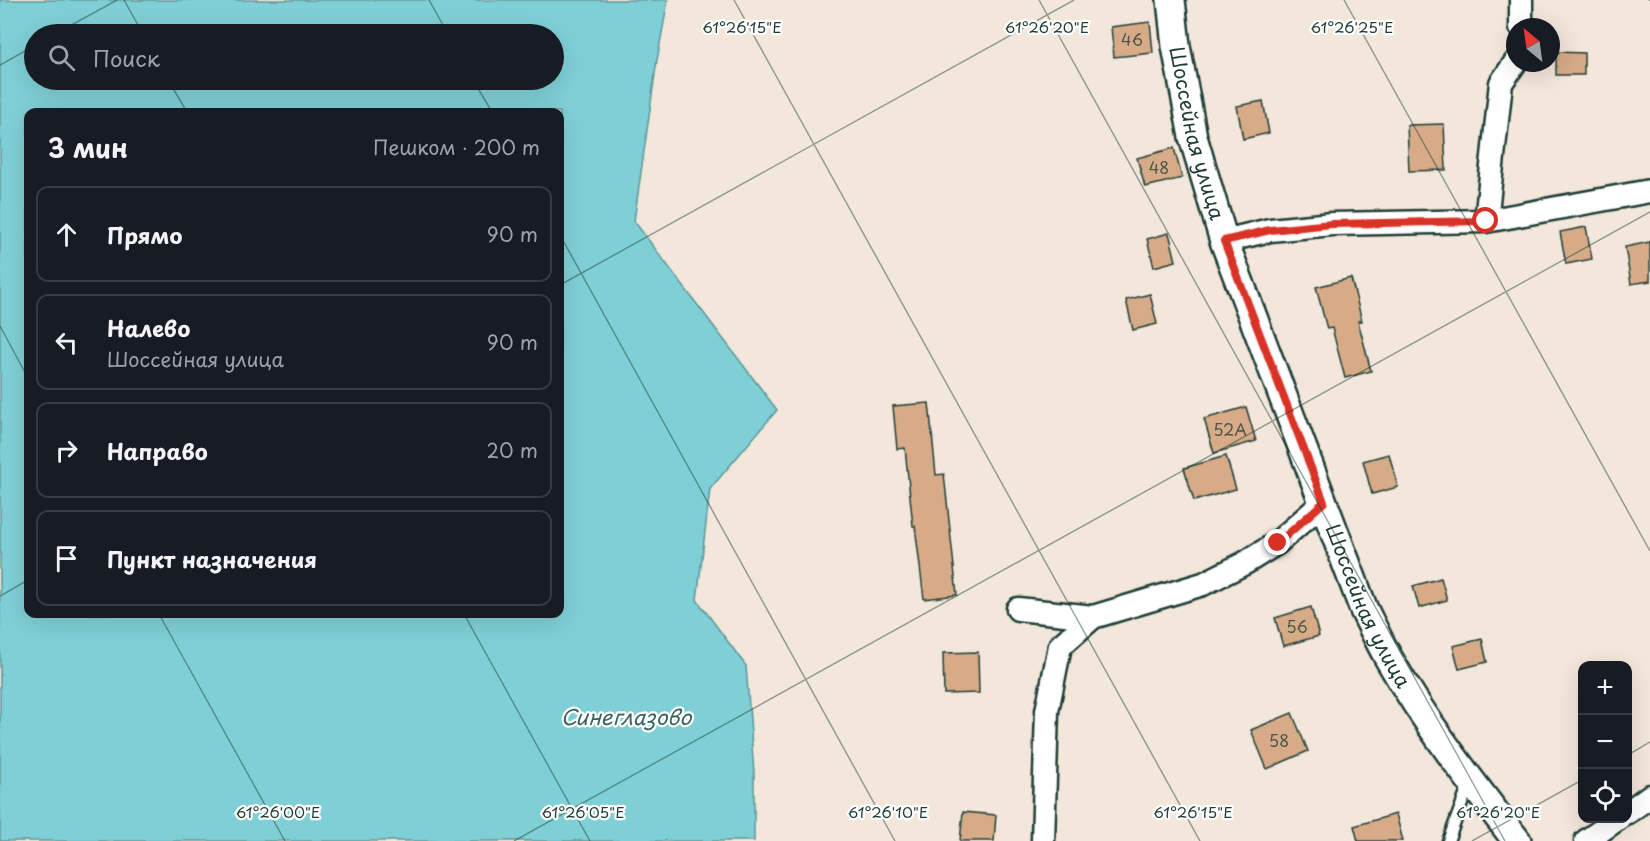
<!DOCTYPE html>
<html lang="ru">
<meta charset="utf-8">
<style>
:root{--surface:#171b24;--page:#242831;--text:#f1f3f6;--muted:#9ea1a6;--line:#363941}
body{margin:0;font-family:"Playpen Sans",sans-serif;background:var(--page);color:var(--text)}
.controls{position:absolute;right:18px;bottom:18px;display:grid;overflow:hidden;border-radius:12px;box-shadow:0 6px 24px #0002}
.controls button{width:54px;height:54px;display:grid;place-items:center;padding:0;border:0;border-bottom:2px solid var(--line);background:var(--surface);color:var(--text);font:30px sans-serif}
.compass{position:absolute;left:1506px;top:18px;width:54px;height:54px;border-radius:50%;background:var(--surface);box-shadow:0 6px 24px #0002;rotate:331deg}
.stop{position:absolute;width:18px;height:18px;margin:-14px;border:4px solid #d93025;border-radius:50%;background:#fff}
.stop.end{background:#d93025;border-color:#fff;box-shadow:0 2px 6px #0008}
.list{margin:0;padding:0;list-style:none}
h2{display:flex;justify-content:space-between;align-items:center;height:78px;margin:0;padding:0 24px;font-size:26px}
h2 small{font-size:20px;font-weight:400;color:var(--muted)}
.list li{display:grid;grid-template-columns:39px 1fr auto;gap:18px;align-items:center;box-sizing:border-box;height:96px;margin:0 12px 12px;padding:0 12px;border:2px solid var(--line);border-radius:12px}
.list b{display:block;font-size:22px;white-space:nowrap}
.list p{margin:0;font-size:20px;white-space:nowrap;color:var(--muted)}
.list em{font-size:20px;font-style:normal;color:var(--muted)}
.icon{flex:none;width:33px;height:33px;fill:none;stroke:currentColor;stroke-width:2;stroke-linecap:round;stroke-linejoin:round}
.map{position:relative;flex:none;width:1650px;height:841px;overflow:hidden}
.search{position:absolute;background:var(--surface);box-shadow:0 6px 24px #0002;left:24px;top:24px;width:540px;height:66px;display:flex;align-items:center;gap:15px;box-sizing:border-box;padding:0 21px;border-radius:33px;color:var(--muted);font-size:22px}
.panel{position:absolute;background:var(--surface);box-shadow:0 6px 24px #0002;left:24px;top:108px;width:540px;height:510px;border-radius:12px}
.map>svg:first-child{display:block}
.water{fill:#7fd0d6;stroke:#599595;stroke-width:1.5;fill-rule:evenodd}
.building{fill:#d7ab88;stroke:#1f3d34;stroke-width:1.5}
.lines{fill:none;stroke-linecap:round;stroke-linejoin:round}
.service-casing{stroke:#1f3d34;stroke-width:15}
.minor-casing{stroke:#1f3d34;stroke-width:27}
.tertiary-casing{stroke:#1f3d34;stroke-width:32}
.service{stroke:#fff;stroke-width:10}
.minor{stroke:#fff;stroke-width:22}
.tertiary{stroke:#fff;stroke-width:27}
.route{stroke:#d93025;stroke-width:8}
.ticks{fill:none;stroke:#1f3d34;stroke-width:1.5;stroke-opacity:0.45}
.labels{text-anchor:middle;stroke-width:4.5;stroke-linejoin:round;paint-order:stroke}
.number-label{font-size:16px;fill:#4d5849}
.street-label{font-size:20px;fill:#1f3d34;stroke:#fff}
.water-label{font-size:21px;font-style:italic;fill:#37625c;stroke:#fff}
.ticks-label{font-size:15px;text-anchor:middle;fill:#1f3d34;stroke:#fff;stroke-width:4.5;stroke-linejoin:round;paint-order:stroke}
</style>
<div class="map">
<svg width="1650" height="841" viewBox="0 0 1650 841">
<rect width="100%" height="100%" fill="#f3e6db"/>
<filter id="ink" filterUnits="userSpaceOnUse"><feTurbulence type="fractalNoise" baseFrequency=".0167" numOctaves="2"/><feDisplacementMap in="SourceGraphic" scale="12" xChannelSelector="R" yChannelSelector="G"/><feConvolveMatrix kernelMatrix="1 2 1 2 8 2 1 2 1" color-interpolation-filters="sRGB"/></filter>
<g filter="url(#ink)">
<!-- water -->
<path class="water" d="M 0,0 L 668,0 L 657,60 L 634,221 L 777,410 L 710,489 L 697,600 L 746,666 L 754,774 L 754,841 L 0,841 ZM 34,34 L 554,34 L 554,80 L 34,80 ZM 28,112 L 560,112 L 560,614 L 28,614 Z"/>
<!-- building -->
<path class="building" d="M 1150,22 L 1153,53 L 1114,57 L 1111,27 Z
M 1556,52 L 1584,53 L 1584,75 L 1556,75 Z
M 1263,101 L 1269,133 L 1243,139 L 1237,106 Z
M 1444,124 L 1446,170 L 1409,171 L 1407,125 Z
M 1174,148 L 1182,178 L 1145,187 L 1137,158 Z
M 1586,227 L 1592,259 L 1566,264 L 1560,232 Z
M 1169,233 L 1176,261 L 1154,267 L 1147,239 Z
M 1650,242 L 1650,281 L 1631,284 L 1625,247 Z
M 1351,278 L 1362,321 L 1358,321 L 1371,371 L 1345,378 L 1332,328 L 1327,329 L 1316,287 Z
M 1150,294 L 1157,324 L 1133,330 L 1126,300 Z
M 929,403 L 936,475 L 944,474 L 957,595 L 924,599 L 915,526 L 913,526 L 905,448 L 897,449 L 893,406 Z
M 1246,407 L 1256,441 L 1214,453 L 1204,419 Z
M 1389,454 L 1398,487 L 1372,494 L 1363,461 Z
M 1226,456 L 1236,489 L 1194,501 L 1184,468 Z
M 1441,578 L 1447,600 L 1419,608 L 1413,586 Z
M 1311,607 L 1319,636 L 1283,646 L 1275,618 Z
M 1482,639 L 1487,662 L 1459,669 L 1453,646 Z
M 978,652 L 979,693 L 944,694 L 943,653 Z
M 1292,713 L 1308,751 L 1267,769 L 1251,730 Z
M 963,812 L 996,815 L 994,841 L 960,841 Z
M 1396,814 L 1403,841 L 1358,841 L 1354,826 Z"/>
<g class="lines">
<!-- service casing -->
<g class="service-casing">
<path id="service" d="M 1448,841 L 1470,782"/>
</g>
<!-- minor casing -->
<g class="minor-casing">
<path id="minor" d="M 1521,27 L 1521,0
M 1486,221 L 1501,83 L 1515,63
M 1224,241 L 1270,230 L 1332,224 L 1486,221 L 1650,191
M 1018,609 L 1093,617 L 1203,584 L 1245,563 L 1277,543 L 1324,502
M 1628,812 L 1650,796
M 1043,841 L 1047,711 L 1060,646 L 1093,617
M 1586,841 L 1619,818"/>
</g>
<!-- tertiary casing -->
<g class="tertiary-casing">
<g id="tertiary">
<path id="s1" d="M 1171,0 L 1176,46 L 1193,137 L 1224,241 L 1364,610 C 1372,626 1380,643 1389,659 C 1426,724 1472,783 1517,841"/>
</g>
</g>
<!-- service -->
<use href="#service" class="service"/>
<!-- minor -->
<use href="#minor" class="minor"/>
<!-- tertiary -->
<use href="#tertiary" class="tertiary"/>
</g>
</g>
<g class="lines" filter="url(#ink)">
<!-- route -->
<path class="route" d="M 1278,543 L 1324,502 L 1224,241 L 1270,230 L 1332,224 L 1486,221"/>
</g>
<!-- ticks -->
<path class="ticks" d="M 124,0 L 143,34M 429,0 L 448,34M 734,0 L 1200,841M 1039,0 L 1505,841M 1344,0 L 1650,551M 1649,0 L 1650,1M 55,34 L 117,0M 0,65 L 34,46M 168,80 L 187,112M 473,80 L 492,112M 560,235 L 895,841M 560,285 L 1074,0M 0,326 L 28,378M 0,596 L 28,580M 159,614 L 285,841M 464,614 L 590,841M 1628,755 L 1650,742M 514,841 L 1650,212M 1472,841 L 1582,780"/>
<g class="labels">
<!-- number labels -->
<g class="number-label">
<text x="1132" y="46">46</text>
<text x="1159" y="174">48</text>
<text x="1230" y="436">52А</text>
<text x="1297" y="633">56</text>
<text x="1279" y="747">58</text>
</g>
<!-- street labels -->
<g class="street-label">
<text dy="7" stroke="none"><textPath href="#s1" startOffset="136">Шоссейная улица</textPath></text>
<text dy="7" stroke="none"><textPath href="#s1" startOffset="640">Шоссейная улица</textPath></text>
</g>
<!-- water labels -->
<g class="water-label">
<text x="626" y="725">Синеглазово</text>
</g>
</g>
<g class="ticks-label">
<text x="742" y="33">61°26'15"E</text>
<text x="1047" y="33">61°26'20"E</text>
<text x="1352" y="33">61°26'25"E</text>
<text x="278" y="818">61°26'00"E</text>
<text x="583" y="818">61°26'05"E</text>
<text x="888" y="818">61°26'10"E</text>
<text x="1193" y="818">61°26'15"E</text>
<text x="1498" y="818">61°26'20"E</text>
</g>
</svg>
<div class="controls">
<button>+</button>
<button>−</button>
<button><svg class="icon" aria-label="locate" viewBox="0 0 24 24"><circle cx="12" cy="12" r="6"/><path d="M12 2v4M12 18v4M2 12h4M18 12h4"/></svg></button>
</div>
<svg class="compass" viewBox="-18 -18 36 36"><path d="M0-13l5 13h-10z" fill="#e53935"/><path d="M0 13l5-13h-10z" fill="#9ea1a6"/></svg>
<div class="stop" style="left:1486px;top:221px"></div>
<div class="stop end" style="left:1278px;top:543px"></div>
<div class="search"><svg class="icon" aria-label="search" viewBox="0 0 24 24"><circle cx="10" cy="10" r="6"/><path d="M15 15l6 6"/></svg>Поиск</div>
<section class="panel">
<h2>3 мин<small>Пешком · 200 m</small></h2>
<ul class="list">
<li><svg class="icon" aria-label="ahead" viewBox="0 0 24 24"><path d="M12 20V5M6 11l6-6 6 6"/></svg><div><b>Прямо</b></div><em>90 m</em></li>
<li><svg class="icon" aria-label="left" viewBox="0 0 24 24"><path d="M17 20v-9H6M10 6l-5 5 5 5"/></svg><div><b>Налево</b><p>Шоссейная улица</p></div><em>90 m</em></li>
<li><svg class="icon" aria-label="right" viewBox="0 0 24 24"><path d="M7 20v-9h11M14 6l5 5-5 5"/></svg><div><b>Направо</b></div><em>20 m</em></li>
<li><svg class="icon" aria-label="arrive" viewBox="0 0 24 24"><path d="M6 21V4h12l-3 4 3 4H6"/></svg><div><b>Пункт назначения</b></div></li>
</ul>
</section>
</div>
